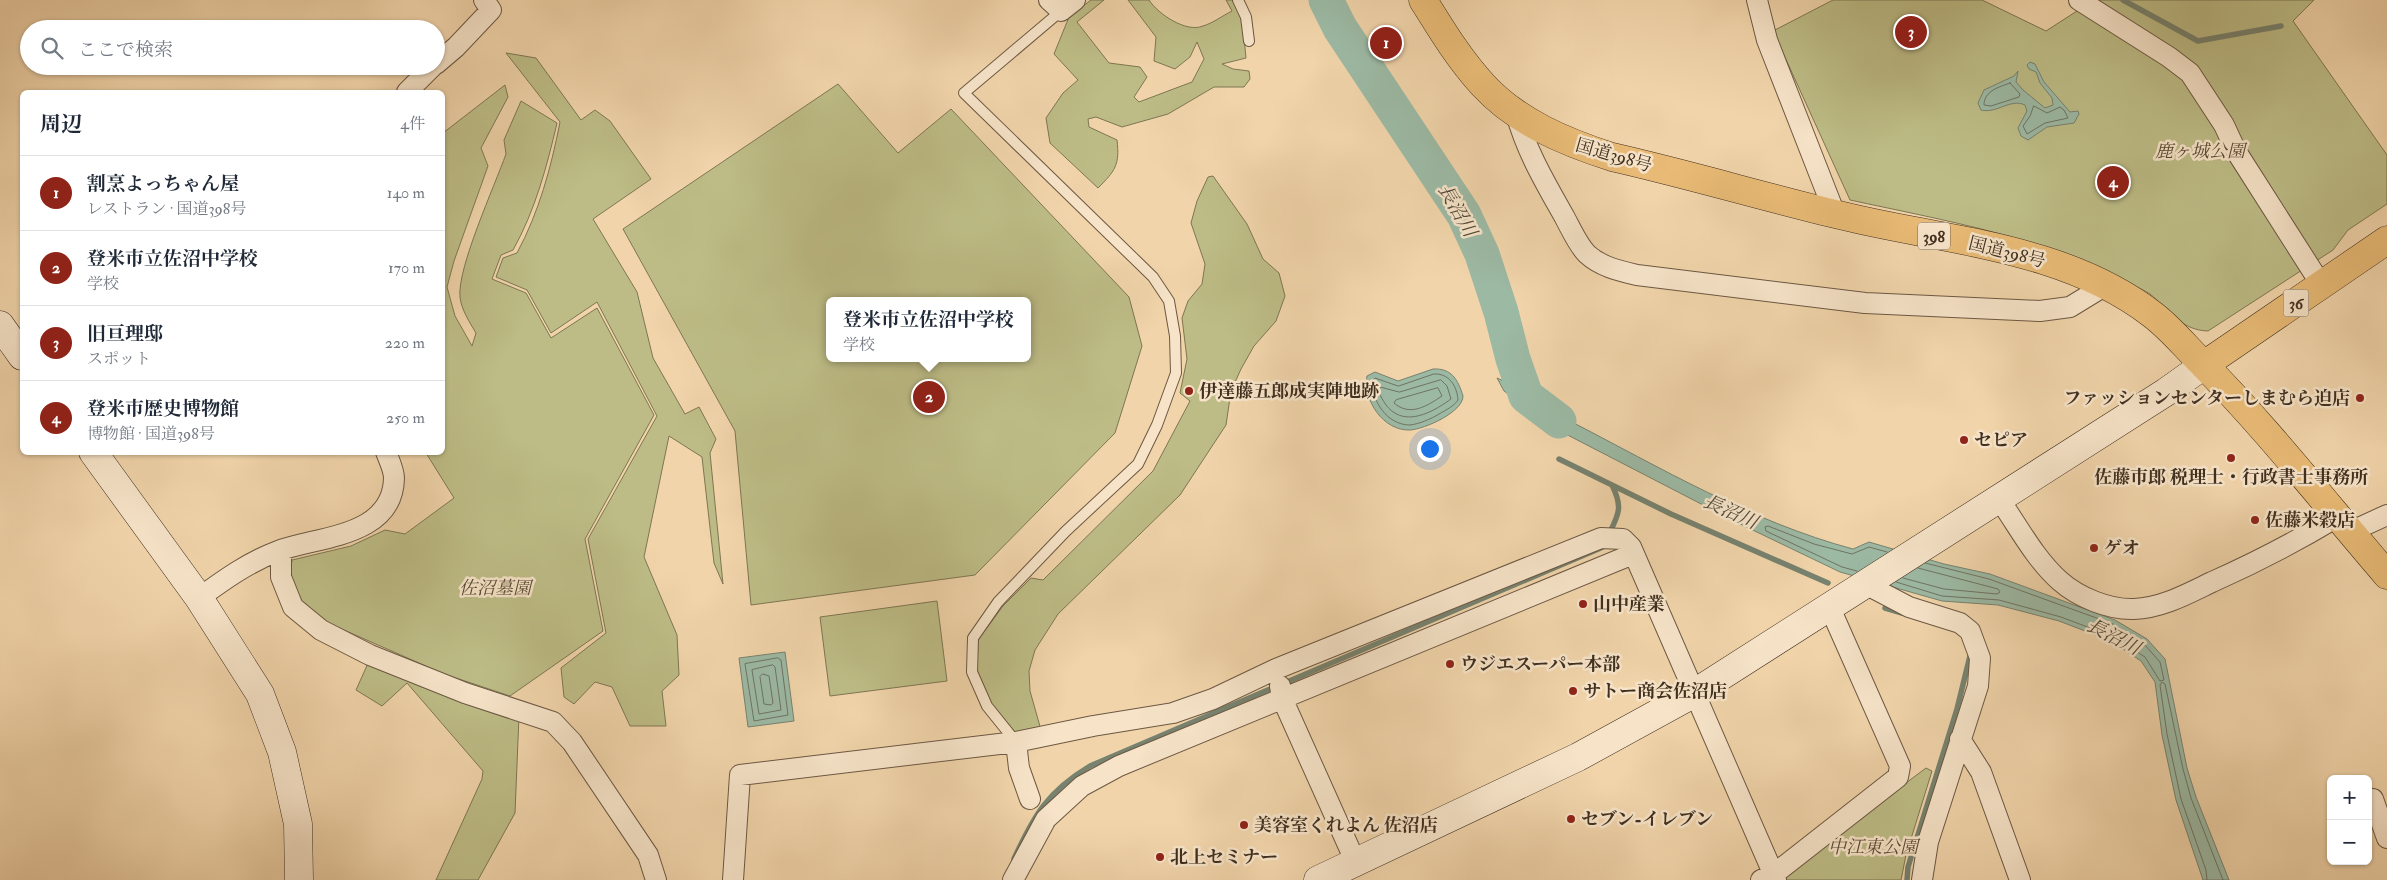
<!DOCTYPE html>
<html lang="ja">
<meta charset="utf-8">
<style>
:root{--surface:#fff;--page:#f2f2f3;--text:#1f2937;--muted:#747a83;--line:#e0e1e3;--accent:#8f2418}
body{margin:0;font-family:"IM FELL Double Pica","Noto Serif JP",serif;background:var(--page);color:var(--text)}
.controls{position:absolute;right:15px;bottom:15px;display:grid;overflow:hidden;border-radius:8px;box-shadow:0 1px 4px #0004}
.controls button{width:45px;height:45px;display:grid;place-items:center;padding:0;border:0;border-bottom:1px solid var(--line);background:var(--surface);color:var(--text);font:25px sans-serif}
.you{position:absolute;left:1429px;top:448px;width:18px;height:18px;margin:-12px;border:4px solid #fff;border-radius:50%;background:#1a73e8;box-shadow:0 0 0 8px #1a73e833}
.badge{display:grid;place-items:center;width:32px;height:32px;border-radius:50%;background:var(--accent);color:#fff;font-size:16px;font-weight:700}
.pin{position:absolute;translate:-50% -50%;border:2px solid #fff;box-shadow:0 1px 5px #0006}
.popup{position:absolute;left:826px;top:297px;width:205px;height:65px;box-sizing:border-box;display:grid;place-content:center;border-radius:8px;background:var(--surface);filter:drop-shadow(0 1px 4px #0005);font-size:16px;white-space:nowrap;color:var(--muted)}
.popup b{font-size:19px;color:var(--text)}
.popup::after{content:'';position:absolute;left:50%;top:100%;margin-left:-10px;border:10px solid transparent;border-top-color:var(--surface)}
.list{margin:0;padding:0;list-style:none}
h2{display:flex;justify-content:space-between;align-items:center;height:65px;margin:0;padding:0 20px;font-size:21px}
h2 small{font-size:16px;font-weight:400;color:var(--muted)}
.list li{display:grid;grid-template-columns:32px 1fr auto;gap:15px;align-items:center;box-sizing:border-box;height:75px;padding:0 20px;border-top:1px solid var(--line)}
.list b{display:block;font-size:19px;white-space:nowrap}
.list p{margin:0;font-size:16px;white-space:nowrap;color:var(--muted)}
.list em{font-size:16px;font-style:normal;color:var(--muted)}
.icon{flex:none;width:28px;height:28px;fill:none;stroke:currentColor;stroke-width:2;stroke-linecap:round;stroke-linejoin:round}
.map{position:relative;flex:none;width:2387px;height:880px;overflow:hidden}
.search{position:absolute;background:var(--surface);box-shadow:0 1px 4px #0004;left:20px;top:20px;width:425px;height:55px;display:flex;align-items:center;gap:12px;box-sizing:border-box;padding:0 18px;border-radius:28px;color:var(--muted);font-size:19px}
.panel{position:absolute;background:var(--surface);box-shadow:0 1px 4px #0004;left:20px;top:90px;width:425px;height:365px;border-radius:8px}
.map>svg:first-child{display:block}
.green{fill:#bdbc86;stroke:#7e7652;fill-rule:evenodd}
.water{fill:#9cb9a4;stroke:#77826f}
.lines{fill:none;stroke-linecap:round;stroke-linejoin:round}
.shore{stroke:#6e7462;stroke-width:1}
.stream{stroke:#77826f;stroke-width:5.5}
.river{stroke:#9cb9a4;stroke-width:35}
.lane-casing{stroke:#6c5842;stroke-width:12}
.street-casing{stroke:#6c5842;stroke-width:22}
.secondary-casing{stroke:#402f1f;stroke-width:29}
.primary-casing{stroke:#402f1f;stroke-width:29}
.highway-casing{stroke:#402f1f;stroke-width:29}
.lane{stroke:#f6e3c8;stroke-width:10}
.street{stroke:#f6e3c8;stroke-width:20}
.secondary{stroke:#f6e3c8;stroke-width:28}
.primary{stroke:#e8ba75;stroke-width:28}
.highway{stroke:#e8ba75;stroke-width:28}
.poi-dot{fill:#8f2418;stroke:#f6e3c8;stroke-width:2}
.labels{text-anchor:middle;stroke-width:5;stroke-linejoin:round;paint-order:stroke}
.shield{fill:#f6e3c8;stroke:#776552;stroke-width:1}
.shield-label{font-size:16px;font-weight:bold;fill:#402f1f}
.park-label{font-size:18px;font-style:italic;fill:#594b34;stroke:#f6e3c8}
.street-label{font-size:18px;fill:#402f1f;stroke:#f6e3c8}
.poi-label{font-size:18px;font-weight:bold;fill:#402f1f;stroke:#f6e3c8;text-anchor:start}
.water-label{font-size:19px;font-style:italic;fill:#524b3a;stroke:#f6e3c8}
</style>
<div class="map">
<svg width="2387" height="880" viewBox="0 0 2387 880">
<rect width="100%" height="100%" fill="#f1d4aa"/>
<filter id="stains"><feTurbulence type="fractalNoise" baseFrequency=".004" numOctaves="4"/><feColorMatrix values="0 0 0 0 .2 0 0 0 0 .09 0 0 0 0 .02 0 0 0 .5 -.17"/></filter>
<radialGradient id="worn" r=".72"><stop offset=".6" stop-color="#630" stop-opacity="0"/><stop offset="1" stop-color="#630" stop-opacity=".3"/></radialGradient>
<!-- green -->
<path class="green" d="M 1091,0 L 1104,0 L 1077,22 L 1109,63 L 1140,67 L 1147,77 L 1134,97 L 1139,102 L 1192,82 L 1204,59 L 1197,42 L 1190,57 L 1175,69 L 1154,61 L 1156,37 L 1128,0 L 1149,0 C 1158,14 1186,33 1203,26 C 1213,23 1222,16 1232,11 L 1226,0 L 1233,0 L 1242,18 L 1246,58 L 1222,64 L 1233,69 L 1249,71 L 1250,79 L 1244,87 L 1214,87 L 1168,114 L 1122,127 L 1096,117 L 1088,119 L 1089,127 L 1117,140 C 1120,165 1115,171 1098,188 L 1050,143 L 1046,118 L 1063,93 L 1078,80 L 1054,54 L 1069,17 Z
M 1833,0 L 1982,0 L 2046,31 L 2094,0 L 2314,0 L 2293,21 L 2387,155 L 2387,204 L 2348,230 L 2333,250 L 2208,331 C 2180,330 2170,310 2150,294 C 2144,290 2136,287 2130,283 C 2047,238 1942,220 1850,200 L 1773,31 Z
M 506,53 L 536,58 L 581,120 L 595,110 L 610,121 L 651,179 L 593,219 L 637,292 L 653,358 L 685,414 L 699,407 L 716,439 L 710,453 L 723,584 L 714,563 L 702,457 L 669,436 L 644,557 L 677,635 L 679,675 L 662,691 L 666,726 L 630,726 L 612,687 L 595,682 L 574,704 L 564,697 L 561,668 L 606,633 L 588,539 L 657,416 L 597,302 L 551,333 L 527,290 L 496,277 L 503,258 L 517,253 C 539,212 551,168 560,122 Z
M 838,84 L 898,153 L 951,109 L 1129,297 L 1142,346 L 1115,433 L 975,575 L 751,605 L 735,431 L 623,229 ZM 830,301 L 1028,301 L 1028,358 L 830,358 Z
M 505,85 L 508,97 L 481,148 L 488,166 L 454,261 L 447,287 L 455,316 L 472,346 L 476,333 C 470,323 461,309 460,297 C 457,268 495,185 506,154 L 504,140 L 521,101 L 557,123 C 547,166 535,211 513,250 L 501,255 L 492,279 L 526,293 L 551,338 L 597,308 L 654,415 L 585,539 L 603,631 L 510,696 L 444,674 L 328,623 L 302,601 L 290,577 L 292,560 L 351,546 L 385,530 L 405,534 L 454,498 L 426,453 L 442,452 L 443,133 Z
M 1213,176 L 1247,224 L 1263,259 L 1279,273 L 1285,296 L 1276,321 L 1254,346 L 1241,369 L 1231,391 L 1226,425 L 1180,495 L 1058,614 L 1035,650 L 1029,671 L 1030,691 L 1041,730 L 1015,732 L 991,703 L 977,670 L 978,640 L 1003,606 L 1031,578 L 1043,580 L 1153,471 L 1190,401 L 1180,393 L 1187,359 L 1182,318 L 1188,301 L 1202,284 L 1205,264 L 1191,223 L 1197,201 L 1208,177 Z
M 937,601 L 947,681 L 830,696 L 820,617 Z
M 369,661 L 519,716 L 515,813 L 478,880 L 436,880 L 482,779 L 483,771 L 407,683 L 382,706 L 356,690 Z
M 1926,768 L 1932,771 L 1906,855 L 1901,880 L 1787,880 L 1783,875 Z"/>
<!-- water -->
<path class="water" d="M 2030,62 L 2035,64 L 2044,82 L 2070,112 L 2078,111 L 2079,114 L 2074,123 L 2047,127 L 2028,140 L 2021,136 L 2018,128 L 2027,111 L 2025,105 C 2010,98 1997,114 1981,110 L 1978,103 L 1984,90 L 2014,76 L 2018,71 L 2016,82 L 2023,90 L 2045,108 L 2053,105 L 2052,98 L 2040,83 L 2036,72 L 2029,69 L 2027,65 Z
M 1433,369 C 1452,368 1458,380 1463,396 C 1463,412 1425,429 1410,430 C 1383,431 1363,400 1367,376 L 1375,372 L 1398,381 Z
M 1497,378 L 1535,395 L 1544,405 L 1568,420 C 1661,468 1752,522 1853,549 L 1869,542 L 1944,564 L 1990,574 L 2115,620 L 2147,639 L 2165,659 L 2187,768 L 2196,797 L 2229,880 L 2203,880 L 2176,800 L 2162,735 L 2155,682 L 2141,661 L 2111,641 L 2059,621 L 1998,605 L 1942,601 L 1840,572 L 1736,522 L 1556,429 L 1504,391 Z
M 785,652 L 794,721 L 748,727 L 739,658 Z"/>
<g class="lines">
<!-- shore -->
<path class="shore" d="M 2010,83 L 2020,94 L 2019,97 L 1991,106 L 1984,105 C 1984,91 1999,87 2010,83 Z
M 2034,106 L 2047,113 L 2060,107 L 2064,110 L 2068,118 L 2045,123 L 2027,134 L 2023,126 L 2030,116 Z
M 1434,374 C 1449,373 1457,386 1458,400 C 1454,406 1446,410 1439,414 C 1431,419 1419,424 1410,425 C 1387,425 1372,401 1372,381 L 1375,378 L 1398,386 Z
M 1441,380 L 1447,386 L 1451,399 C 1425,418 1394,430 1379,392 L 1380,387 L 1399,392 Z
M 1438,388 L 1442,396 C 1427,406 1410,417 1394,403 L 1396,400 Z
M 1857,571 L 1842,567 L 1766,531 L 1765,527 L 1768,526 L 1814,544 L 1852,554 L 1869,547 L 1887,552
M 1903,578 L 1944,589 L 1997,594 L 2000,592 L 1998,589 L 1918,568
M 1896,582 L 1942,596 L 1999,600 L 2061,617 L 2114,637 L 2145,657 L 2160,681 L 2164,680 L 2160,662 L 2144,644 L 2113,624 L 1989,579 L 1925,563
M 778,658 L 781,660 L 788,715 L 754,721 L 745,664 Z
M 773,665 L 775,667 L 781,710 L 759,714 L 752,670 Z
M 763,674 L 769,676 L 773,703 L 771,705 L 764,704 L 760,677 Z
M 2207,880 L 2206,870 L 2181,799 L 2167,734 L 2160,685 L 2162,682 L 2165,684 L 2183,769 L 2191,798 L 2223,880"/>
<!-- stream -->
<path class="stream" d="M 2123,0 L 2198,41 L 2281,26
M 1559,459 L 1671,514 L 1828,583
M 1609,534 C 1619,514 1623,507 1612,485
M 1885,608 L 1902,613
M 1014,859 C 1034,815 1048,791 1090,766 L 1603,547
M 1907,880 L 1908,867 L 1957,709 L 1970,656"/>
<!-- river -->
<path class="river" d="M 1326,0 L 1340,28 L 1464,215 L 1482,254 L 1501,312 L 1513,359 L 1526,396 L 1559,421"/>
<!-- lane casing -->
<g class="lane-casing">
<path id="lane" d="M 1238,0 L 1246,17 L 1249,41
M 1016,742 L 987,706 L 972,672 L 973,638 L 998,602 L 1066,531 L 1138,464 L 1157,425 L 1176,373 L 1175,336 L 1169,301 L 1153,277 L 964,93 L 1061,11"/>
</g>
<!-- street casing -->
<g class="street-casing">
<path id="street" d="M 1049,0 L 1061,11 L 1075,0
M 1757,0 L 1767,40 L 1835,214
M 2079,0 L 2169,57 L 2190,73 L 2224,125 L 2236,151 L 2322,286
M 436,64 L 456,47 L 491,10 L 484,0
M 407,92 L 433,66
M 1516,113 C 1526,151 1546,184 1565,218 C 1571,229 1578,245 1587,254 C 1601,267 1620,271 1637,275 L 1865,303 L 2040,311 L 2070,307 L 2106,285
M 1999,499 C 2018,526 2035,559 2060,581 C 2078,597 2109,610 2134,609 C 2162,608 2187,594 2212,582 C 2255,563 2297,541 2337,517
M 2350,532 L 2387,515
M 281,550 L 281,577 L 293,607 L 321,630 L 370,655 L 465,693 L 553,722 L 572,742 L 648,855 L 656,880
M 1867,585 L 1909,607 L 1960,623 L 1970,631 L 1980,658 L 1978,686 L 1928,842 L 1922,880
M 199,598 C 225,579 249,562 278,551 C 319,536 393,537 394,478 C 394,470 389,460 386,452
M 1280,686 L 1282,698 L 1356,863
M 1960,739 L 1981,772 L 2020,880
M 1016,742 L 1019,768 L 1030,799
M 2373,799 L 2387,838
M 733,880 L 740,775 L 1016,742 L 1093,726 L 1173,713 L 1213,699 L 1276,669 L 1601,538 L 1623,539 L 1631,547 L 1776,880
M 1013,880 L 1046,819 L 1082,786 L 1119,766 L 1633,554
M 1761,880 L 1774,874 L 1898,777 L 1900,766 L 1830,608"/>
</g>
<!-- secondary casing -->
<g class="secondary-casing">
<path id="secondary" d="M 0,325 L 22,356
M 93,452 L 199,598 L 260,694 L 282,752 L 298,824 L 299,880
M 1318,880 L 1578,757 L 1693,694 L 2166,392 L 2204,365"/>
</g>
<!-- primary casing -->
<g class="primary-casing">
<path id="primary" d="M 2204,365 L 2387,240"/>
</g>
<!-- highway casing -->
<g class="highway-casing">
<path id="highway" d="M 1423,0 C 1441,29 1459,59 1483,85 C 1517,122 1565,142 1612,157 C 1687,174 1761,196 1835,214 C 1941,241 2063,245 2153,315 C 2170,328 2184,345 2199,360 C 2266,427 2325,503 2387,575"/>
</g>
<!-- lane -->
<use href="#lane" class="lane"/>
<!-- street -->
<use href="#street" class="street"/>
<!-- secondary -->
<use href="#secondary" class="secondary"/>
<!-- primary -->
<use href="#primary" class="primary"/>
<!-- highway -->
<use href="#highway" class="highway"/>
</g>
<!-- markers -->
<g class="poi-dot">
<circle cx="1189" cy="391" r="5"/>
<circle cx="2360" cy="398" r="5"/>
<circle cx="1964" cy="440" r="5"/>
<circle cx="2231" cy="458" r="5"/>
<circle cx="2255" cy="520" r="5"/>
<circle cx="2094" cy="548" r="5"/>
<circle cx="1583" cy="604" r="5"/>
<circle cx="1450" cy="664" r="5"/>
<circle cx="1573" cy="691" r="5"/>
<circle cx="1571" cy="819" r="5"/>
<circle cx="1244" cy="825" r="5"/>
<circle cx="1160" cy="857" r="5"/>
</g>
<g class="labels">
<!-- shield labels -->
<g class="shield">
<rect x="1918" y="222.5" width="32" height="27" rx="4"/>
<rect x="2283.5" y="289.5" width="25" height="27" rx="4"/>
</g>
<g class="shield-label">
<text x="1934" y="242">398</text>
<text x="2296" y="309">36</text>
</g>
<!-- park labels -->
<g class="park-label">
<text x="2200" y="157">鹿ヶ城公園</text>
<text x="495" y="594">佐沼墓園</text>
<text x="1873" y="853">中江東公園</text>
</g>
<!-- street labels -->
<g class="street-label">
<text transform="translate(1614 155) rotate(16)" y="6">国道398号</text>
<text transform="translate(2007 252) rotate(14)" y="6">国道398号</text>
</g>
<!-- poi labels -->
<g class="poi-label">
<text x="1199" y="397">伊達藤五郎成実陣地跡</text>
<text x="2350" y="404" text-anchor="end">ファッションセンターしまむら迫店</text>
<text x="1974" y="446">セピア</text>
<text x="2231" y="483" text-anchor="middle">佐藤市郎 税理士・行政書士事務所</text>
<text x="2265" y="526">佐藤米穀店</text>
<text x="2104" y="554">ゲオ</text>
<text x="1593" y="610">山中産業</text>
<text x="1460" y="670">ウジエスーパー本部</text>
<text x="1583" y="697">サトー商会佐沼店</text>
<text x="1581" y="825">セブン-イレブン</text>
<text x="1254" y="831">美容室くれよん 佐沼店</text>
<text x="1170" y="863">北上セミナー</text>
</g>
<!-- water labels -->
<g class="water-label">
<text transform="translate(1458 210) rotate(60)" y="7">長沼川</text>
<text transform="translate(1731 511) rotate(24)" y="7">長沼川</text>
<text transform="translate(2114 636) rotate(27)" y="7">長沼川</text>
</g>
</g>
<rect width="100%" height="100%" filter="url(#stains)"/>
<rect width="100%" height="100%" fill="url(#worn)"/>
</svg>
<div class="controls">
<button>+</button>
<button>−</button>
</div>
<div class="you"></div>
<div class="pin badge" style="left:1386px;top:43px">1</div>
<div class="pin badge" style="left:929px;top:397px">2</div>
<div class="popup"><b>登米市立佐沼中学校</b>学校</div>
<div class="pin badge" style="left:1911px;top:32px">3</div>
<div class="pin badge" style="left:2113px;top:182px">4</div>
<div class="search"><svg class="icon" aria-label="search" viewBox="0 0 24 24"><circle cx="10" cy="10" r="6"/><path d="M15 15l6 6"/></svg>ここで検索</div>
<section class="panel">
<h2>周辺<small>4件</small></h2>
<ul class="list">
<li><span class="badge">1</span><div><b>割烹よっちゃん屋</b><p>レストラン · 国道398号</p></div><em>140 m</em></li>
<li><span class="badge">2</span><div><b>登米市立佐沼中学校</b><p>学校</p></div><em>170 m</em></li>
<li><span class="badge">3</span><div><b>旧亘理邸</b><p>スポット</p></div><em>220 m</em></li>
<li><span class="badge">4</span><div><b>登米市歴史博物館</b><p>博物館 · 国道398号</p></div><em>250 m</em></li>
</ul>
</section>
</div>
